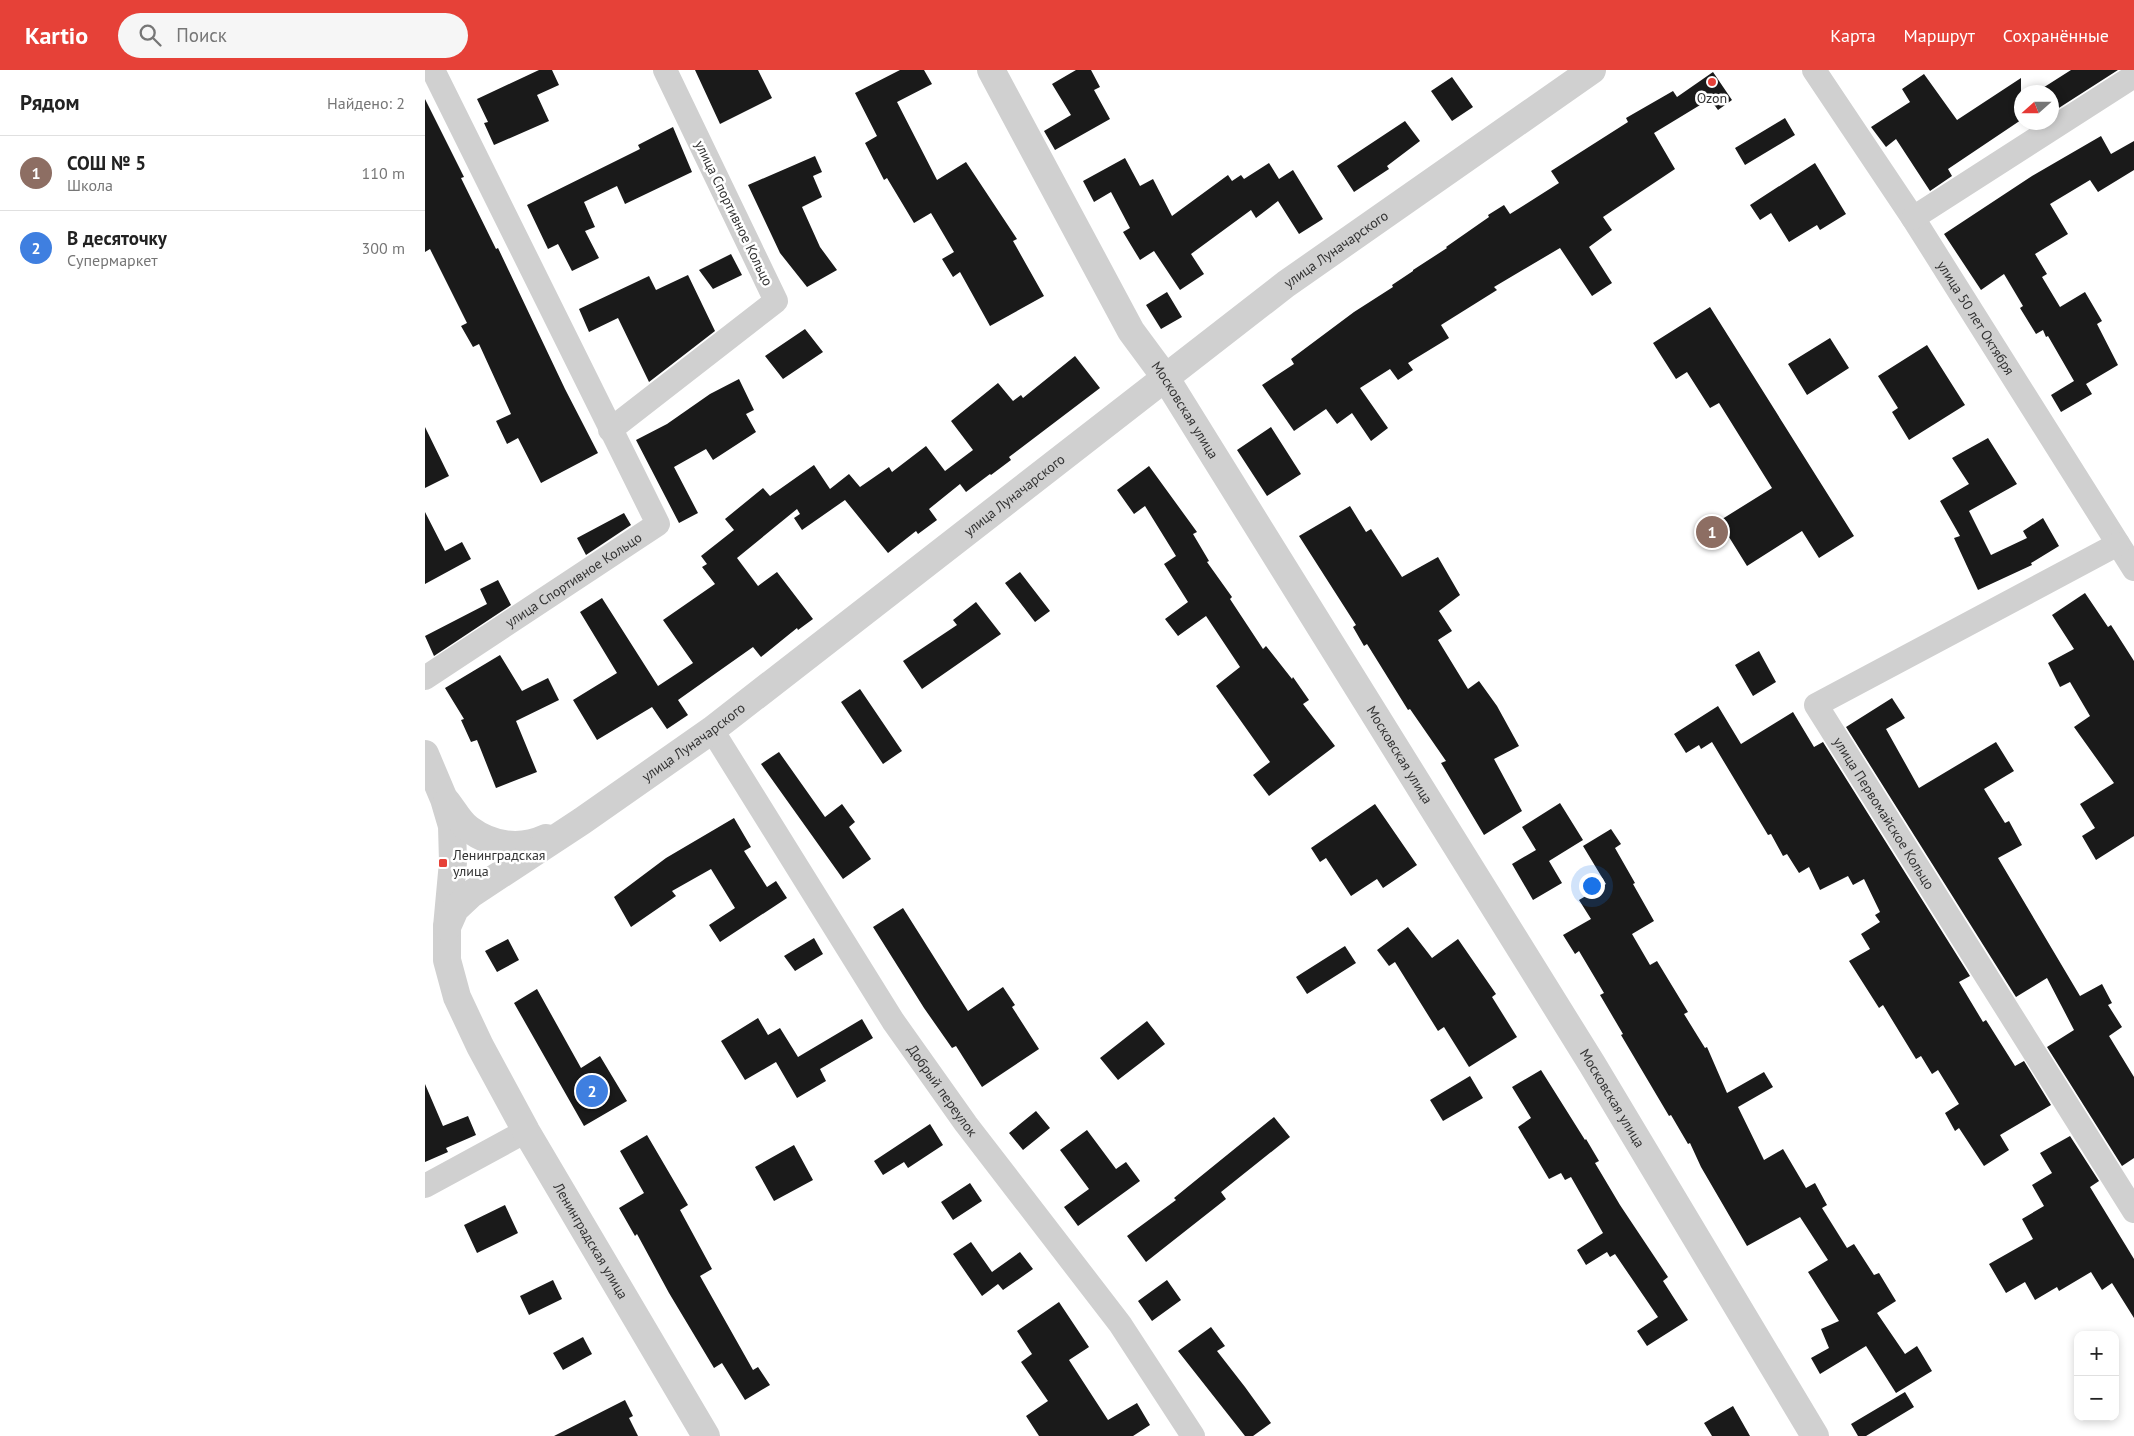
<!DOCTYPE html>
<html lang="ru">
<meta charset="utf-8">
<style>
:root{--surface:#fff;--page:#f6f6f6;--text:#222;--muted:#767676;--line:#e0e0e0;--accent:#e64138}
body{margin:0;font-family:"PT Sans",sans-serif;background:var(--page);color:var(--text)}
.controls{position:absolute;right:15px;bottom:15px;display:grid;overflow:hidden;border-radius:10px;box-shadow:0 2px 8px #0003}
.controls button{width:45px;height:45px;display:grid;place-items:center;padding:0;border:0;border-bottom:1px solid var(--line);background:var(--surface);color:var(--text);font:25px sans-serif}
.compass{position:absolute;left:1589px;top:15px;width:45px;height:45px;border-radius:50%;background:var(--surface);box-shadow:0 2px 8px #0003;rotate:249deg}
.you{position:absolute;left:1166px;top:815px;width:18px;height:18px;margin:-12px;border:4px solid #fff;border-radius:50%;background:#1a73e8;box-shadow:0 0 0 8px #1a73e833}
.badge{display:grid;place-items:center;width:32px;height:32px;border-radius:50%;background:var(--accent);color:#fff;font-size:16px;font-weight:700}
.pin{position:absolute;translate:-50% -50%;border:2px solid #fff;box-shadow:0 1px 5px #0006}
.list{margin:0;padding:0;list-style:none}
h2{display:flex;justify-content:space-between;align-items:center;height:65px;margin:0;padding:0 20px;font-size:21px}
h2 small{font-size:16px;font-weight:400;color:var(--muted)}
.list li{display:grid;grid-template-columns:32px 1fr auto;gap:15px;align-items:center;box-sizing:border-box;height:75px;padding:0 20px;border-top:1px solid var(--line)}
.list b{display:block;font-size:19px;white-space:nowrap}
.list p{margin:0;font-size:16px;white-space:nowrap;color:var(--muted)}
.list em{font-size:16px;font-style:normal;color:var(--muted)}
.icon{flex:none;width:28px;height:28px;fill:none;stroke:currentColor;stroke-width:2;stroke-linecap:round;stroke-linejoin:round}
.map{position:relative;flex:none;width:1709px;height:1366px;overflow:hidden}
header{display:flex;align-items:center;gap:30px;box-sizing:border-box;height:70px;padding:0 25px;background:var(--accent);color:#fff}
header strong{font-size:24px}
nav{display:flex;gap:28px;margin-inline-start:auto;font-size:18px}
.search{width:350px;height:45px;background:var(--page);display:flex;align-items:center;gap:12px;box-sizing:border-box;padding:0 18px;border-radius:28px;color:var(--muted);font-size:19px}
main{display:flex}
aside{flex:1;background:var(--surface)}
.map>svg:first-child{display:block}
.building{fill:#1a1a1a}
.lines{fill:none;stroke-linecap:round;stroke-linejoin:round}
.minor{stroke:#d0d0d0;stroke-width:24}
.tertiary{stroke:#d0d0d0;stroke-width:28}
.poi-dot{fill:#e64138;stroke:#fff;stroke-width:2}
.labels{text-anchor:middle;stroke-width:5;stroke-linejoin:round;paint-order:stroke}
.poi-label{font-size:14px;fill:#333;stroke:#fff}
.street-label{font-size:14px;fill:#333;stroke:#fff}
</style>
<header>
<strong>Kartio</strong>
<div class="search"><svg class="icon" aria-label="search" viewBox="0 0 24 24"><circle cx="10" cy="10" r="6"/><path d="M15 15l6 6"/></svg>Поиск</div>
<nav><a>Карта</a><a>Маршрут</a><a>Сохранённые</a></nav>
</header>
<main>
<aside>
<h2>Рядом<small>Найдено: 2</small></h2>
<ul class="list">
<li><span class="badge" style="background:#8d6e63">1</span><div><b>СОШ № 5</b><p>Школа</p></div><em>110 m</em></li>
<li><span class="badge" style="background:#3f7fe0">2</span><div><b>В десяточку</b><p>Супермаркет</p></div><em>300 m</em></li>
</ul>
</aside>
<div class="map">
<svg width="1709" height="1366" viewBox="0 0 1709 1366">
<rect width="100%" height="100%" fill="#fff"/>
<!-- building -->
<path class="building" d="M 114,0 L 127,0 L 134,15 L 112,25 L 124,51 L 69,75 L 59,53 L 63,52 L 52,29 Z
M 270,0 L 333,0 L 347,28 L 295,54 Z
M 475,0 L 499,0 L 507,14 L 472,32 L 512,110 L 541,92 L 592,169 L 588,171 L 619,226 L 565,256 L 535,202 L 528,207 L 517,189 L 529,182 L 506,143 L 489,153 L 462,108 L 459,110 L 440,73 L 452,66 L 430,23 Z
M 651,0 L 666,0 L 675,17 L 669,20 L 685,49 L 630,80 L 619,61 L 646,45 L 627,14 Z
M 1646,0 L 1693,0 L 1626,43 L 1626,22 L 1613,21 Z
M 1288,2 L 1307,30 L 1293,40 L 1285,29 L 1229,63 L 1250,99 L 1178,147 L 1187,160 L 1164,177 L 1187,213 L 1167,226 L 1135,178 L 1069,217 L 1072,220 L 1016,255 L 1024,268 L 983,293 L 988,300 L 973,310 L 965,299 L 935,318 L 963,358 L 946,371 L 927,343 L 912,354 L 901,339 L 869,361 L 837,315 L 869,294 L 866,289 L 929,242 L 968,217 L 967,215 L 988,201 L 988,200 L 1022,178 L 1021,177 L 1064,147 L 1063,145 L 1079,135 L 1085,144 L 1134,113 L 1126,101 L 1203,52 L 1201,48 L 1248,21 L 1252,27 Z
M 1499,4 L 1532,50 L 1596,8 L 1596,50 L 1523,99 L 1527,106 L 1505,121 L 1471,69 L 1461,77 L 1446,57 L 1485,32 L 1477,19 Z
M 1027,7 L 1048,37 L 1027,51 L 1006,21 Z
M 0,29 L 39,107 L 36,108 L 71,179 L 73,178 L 140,319 L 173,383 L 116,413 L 93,368 L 82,374 L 71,351 L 86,344 L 54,274 L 48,277 L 36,256 L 42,253 L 5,179 L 0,182 Z
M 1360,48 L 1370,65 L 1320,95 L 1310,78 Z
M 980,51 L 995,71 L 962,96 L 964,99 L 929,122 L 912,96 Z
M 248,57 L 267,102 L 200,134 L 192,116 L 159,132 L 170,157 L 160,161 L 174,188 L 147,201 L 133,174 L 123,179 L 102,135 L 215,79 L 213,75 Z
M 1676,66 L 1686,84 L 1709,71 L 1709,100 L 1673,122 L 1665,110 L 1625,134 L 1643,164 L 1610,184 L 1622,204 L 1617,207 L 1635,237 L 1660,222 L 1677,251 L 1672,254 L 1693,295 L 1661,314 L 1667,324 L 1636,342 L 1626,325 L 1649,311 L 1623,266 L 1621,267 L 1618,260 L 1611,264 L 1595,238 L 1598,236 L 1579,204 L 1556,220 L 1519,164 L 1607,106 Z
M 390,86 L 397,102 L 388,106 L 397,127 L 377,137 L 395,177 L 412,200 L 382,217 L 355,183 L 323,115 Z
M 700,88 L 715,116 L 728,109 L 747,146 L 803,105 L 807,111 L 816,105 L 819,109 L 844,93 L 854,109 L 868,100 L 898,149 L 874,164 L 853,131 L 831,148 L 826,140 L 766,184 L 779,204 L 755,220 L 729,181 L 715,190 L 698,162 L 705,158 L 686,122 L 669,132 L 658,111 Z
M 1390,93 L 1421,144 L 1395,160 L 1392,155 L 1364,172 L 1346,143 L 1335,150 L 1325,135 Z
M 306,184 L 317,205 L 288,219 L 274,200 Z
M 263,205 L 290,261 L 224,312 L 193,248 L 164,262 L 154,239 L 224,206 L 231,220 Z
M 742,222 L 757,247 L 736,259 L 721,235 Z
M 1285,237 L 1429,466 L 1394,488 L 1377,461 L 1322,496 L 1294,451 L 1347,418 L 1294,333 L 1285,338 L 1262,302 L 1251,309 L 1228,273 Z
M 380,259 L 398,282 L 358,309 L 340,286 Z
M 1405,268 L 1424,298 L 1382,325 L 1363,294 Z
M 1502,275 L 1540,335 L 1484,370 L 1467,342 L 1473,338 L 1453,306 Z
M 650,286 L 675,318 L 584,387 L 586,390 L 566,405 L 565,404 L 541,422 L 535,414 L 504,439 L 512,450 L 493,464 L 491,461 L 463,483 L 420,430 L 377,460 L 369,448 L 375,444 L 372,439 L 312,488 L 333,516 L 352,502 L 388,549 L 373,560 L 372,558 L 336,587 L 328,577 L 253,630 L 263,645 L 242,659 L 227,637 L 172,670 L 148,630 L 192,603 L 155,542 L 177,528 L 233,616 L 268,593 L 238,550 L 290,514 L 277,497 L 282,494 L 276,486 L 309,460 L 300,449 L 338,418 L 345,426 L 389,395 L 405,419 L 424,404 L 435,417 L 464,397 L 467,402 L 501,376 L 520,401 L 548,380 L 526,351 L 573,313 L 588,331 L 596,325 L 598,328 Z
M 314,309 L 329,340 L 321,344 L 331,362 L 288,390 L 281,379 L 249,397 L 273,443 L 254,453 L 211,370 L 242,354 L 285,324 Z
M 0,357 L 24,406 L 0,418 Z
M 846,357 L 876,404 L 842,426 L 812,380 Z
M 1563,368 L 1592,414 L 1544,441 L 1566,485 L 1602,468 L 1598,461 L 1618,448 L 1634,476 L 1606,493 L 1607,495 L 1553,520 L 1529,468 L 1535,466 L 1515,431 L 1544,414 L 1527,388 Z
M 724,396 L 772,462 L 768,464 L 784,491 L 782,492 L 807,527 L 805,529 L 838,579 L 841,576 L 867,609 L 868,607 L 884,630 L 878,634 L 910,676 L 844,726 L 828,705 L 845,692 L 791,616 L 815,597 L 781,546 L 753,566 L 740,549 L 763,532 L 739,494 L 751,486 L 720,436 L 709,444 L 692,420 Z
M 925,436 L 941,462 L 946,459 L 977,507 L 1013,487 L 1035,525 L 1014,541 L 1027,561 L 1013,570 L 1043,619 L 1054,611 L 1072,636 L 1094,676 L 1069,689 L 1097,741 L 1059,765 L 1016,693 L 1021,691 L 985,639 L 983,640 L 942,574 L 939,576 L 928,557 L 931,555 L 874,466 Z
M 0,442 L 20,481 L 37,472 L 46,489 L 0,514 Z
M 199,443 L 206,455 L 161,485 L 152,468 Z
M 595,502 L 625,541 L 610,552 L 580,513 Z
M 73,510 L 86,535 L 9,586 L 0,566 L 62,534 L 55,519 Z
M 1660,523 L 1683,557 L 1686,555 L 1709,591 L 1709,766 L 1671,790 L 1657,766 L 1670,758 L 1655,734 L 1689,713 L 1649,657 L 1665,646 L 1645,612 L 1635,617 L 1623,593 L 1649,579 L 1627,545 Z
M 551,532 L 576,564 L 497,619 L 478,591 L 532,555 L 528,550 Z
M 1334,581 L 1351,612 L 1328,626 L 1310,595 Z
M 75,585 L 97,621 L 123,608 L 134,630 L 91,651 L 112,702 L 71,718 L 52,670 L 46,672 L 36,650 L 39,649 L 20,618 Z
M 435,619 L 477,681 L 458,694 L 416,632 Z
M 1467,628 L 1480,648 L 1461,659 L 1494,718 L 1571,672 L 1589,701 L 1559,719 L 1580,753 L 1584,751 L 1597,775 L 1573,788 L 1655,926 L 1677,914 L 1687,933 L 1683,935 L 1697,957 L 1684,966 L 1709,1007 L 1709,1088 L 1697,1096 L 1622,977 L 1649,960 L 1622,908 L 1591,927 L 1421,657 Z
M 1293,636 L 1316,674 L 1368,642 L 1389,677 L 1398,672 L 1545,906 L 1534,912 L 1558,952 L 1561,950 L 1590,996 L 1599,991 L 1626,1035 L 1575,1065 L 1584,1080 L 1559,1096 L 1534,1058 L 1530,1061 L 1520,1043 L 1534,1034 L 1513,1000 L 1507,1004 L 1496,986 L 1491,989 L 1458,935 L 1454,938 L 1424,891 L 1445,879 L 1436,864 L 1455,852 L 1450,845 L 1455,842 L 1439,809 L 1428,815 L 1423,806 L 1395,820 L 1384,797 L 1374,803 L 1362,784 L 1358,786 L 1346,764 L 1343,765 L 1287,672 L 1276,679 L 1274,675 L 1261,683 L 1249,664 Z
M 354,682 L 400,747 L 417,734 L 430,752 L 424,757 L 446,789 L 418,809 L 336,694 Z
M 1135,733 L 1158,770 L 1124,791 L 1137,813 L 1108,830 L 1087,794 L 1111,780 L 1097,757 Z
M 950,734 L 992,795 L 958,818 L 952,809 L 926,826 L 901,788 L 895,792 L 886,778 Z
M 309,748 L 326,777 L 319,781 L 342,817 L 351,811 L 362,828 L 295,872 L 284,855 L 310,838 L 286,799 L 247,821 L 251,826 L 206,857 L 189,827 L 241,788 Z
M 1186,759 L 1196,774 L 1190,778 L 1210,813 L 1208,814 L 1229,851 L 1207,864 L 1225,895 L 1232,891 L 1263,942 L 1259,944 L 1280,978 L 1282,977 L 1302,1023 L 1339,1002 L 1348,1017 L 1313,1037 L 1339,1090 L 1358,1079 L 1381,1118 L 1390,1113 L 1402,1135 L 1397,1138 L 1422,1178 L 1429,1174 L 1449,1205 L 1454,1203 L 1471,1231 L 1452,1243 L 1480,1284 L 1492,1276 L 1507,1301 L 1471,1323 L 1441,1276 L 1395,1304 L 1386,1288 L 1404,1278 L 1396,1259 L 1414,1251 L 1383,1202 L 1403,1190 L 1375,1147 L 1322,1176 L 1276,1097 L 1265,1073 L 1263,1074 L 1246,1045 L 1244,1046 L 1196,965 L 1198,964 L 1175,925 L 1179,923 L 1154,881 L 1150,884 L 1138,865 L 1166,849 L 1154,830 L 1181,814 L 1158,776 Z
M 478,838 L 543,941 L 578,917 L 590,935 L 587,937 L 614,979 L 557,1017 L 531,976 L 527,978 L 499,938 L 448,857 Z
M 983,857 L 1007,888 L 1033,869 L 1071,924 L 1067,927 L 1092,967 L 1044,997 L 1019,957 L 1013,961 L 970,892 L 964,896 L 952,880 Z
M 389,868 L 398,884 L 370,901 L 359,886 Z
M 83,869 L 94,890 L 72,902 L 60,881 Z
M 920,876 L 931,893 L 882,924 L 871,907 Z
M 112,919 L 156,998 L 175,986 L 202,1031 L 159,1056 L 89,933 Z
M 333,948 L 343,965 L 355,958 L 373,987 L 437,949 L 448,968 L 395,999 L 401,1011 L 372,1028 L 351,992 L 320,1010 L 296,971 Z
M 722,951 L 740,974 L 693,1010 L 675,988 Z
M 1116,1000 L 1160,1070 L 1161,1069 L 1174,1091 L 1170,1093 L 1195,1135 L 1243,1207 L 1238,1211 L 1263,1250 L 1222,1276 L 1212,1261 L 1233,1247 L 1190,1184 L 1185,1187 L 1182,1182 L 1161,1195 L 1152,1180 L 1178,1163 L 1146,1107 L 1140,1110 L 1136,1103 L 1124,1109 L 1093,1057 L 1106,1048 L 1087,1017 Z
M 1045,1006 L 1058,1028 L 1018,1051 L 1005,1030 Z
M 0,1014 L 18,1056 L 43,1046 L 51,1065 L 21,1078 L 23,1082 L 0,1092 Z
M 611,1041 L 625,1058 L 598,1080 L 584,1063 Z
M 849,1047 L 865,1067 L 796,1122 L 801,1129 L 721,1192 L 702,1166 L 751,1130 L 749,1128 Z
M 505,1054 L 518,1075 L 483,1098 L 479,1092 L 458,1105 L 449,1091 Z
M 662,1060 L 691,1099 L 701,1092 L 715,1111 L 653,1156 L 639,1137 L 664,1119 L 635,1080 Z
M 222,1065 L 263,1135 L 255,1140 L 287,1199 L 275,1206 L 328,1300 L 333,1297 L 345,1315 L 320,1330 L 297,1293 L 289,1298 L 244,1223 L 212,1164 L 210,1166 L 194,1138 L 219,1123 L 195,1081 Z
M 1645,1066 L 1674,1111 L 1665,1117 L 1709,1189 L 1709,1248 L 1687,1213 L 1677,1220 L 1666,1202 L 1634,1221 L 1632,1217 L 1610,1230 L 1600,1212 L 1581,1223 L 1564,1194 L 1608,1169 L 1597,1149 L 1619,1136 L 1607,1115 L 1627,1103 L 1615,1083 Z
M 369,1075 L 388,1110 L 349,1131 L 330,1097 Z
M 545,1113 L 557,1131 L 528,1150 L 516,1132 Z
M 80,1135 L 93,1163 L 52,1183 L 39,1155 Z
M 546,1172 L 567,1202 L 595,1182 L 608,1199 L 578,1220 L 573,1214 L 557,1226 L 528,1184 Z
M 128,1210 L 137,1229 L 104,1245 L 95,1226 Z
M 742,1210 L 756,1230 L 727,1251 L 713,1231 Z
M 634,1232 L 664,1277 L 644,1290 L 683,1350 L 712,1333 L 725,1355 L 708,1366 L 614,1366 L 601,1346 L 623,1331 L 596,1292 L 607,1284 L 592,1261 Z
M 786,1257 L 800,1276 L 792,1281 L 820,1317 L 846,1353 L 828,1366 L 820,1366 L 753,1281 Z
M 158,1267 L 167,1284 L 138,1300 L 128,1283 Z
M 1480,1322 L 1489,1337 L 1441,1366 L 1433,1366 L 1426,1354 Z
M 200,1330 L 208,1346 L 204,1348 L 213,1366 L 129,1366 Z
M 1308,1336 L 1325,1366 L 1287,1366 L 1279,1353 Z"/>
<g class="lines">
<!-- minor -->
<g class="minor">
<path id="s1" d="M 1389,0 L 1488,148 L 1709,499"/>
<path d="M 1488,148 L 1709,6"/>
<path d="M 185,360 L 351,231 L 240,0"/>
<path id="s2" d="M 1693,474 L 1391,635 L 1709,1141"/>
<path id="s3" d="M 0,608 L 233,454 L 8,0"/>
<path id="s4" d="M 287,660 L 468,951 L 541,1054 L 695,1254 L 768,1366"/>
<path d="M 0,1116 L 101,1061"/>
</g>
<!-- tertiary -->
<g class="tertiary">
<path id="s5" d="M 566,0 L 706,261 L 740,307 L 1167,994 L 1390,1366"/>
<path id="s6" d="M 0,684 L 19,729 L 27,756 L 28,792 L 22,857 L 22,890 L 32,927 L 55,976 L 101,1061 L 281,1366"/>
<path d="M 22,732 C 29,741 35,753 44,759 C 67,776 95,780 121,768"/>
<path id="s7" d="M 22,857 L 30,839 L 46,824 L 157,751 L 287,660 L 861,214 L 1167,0"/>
</g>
</g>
<!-- markers -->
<g class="poi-dot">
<circle cx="1287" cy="12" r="5"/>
<rect x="13" y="788" width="10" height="10" rx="2.5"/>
</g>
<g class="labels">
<!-- poi labels -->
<g class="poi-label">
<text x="1287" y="33">Ozon</text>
<text x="28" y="790" text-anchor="start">Ленинградская<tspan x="28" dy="16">улица</tspan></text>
</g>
<!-- street labels -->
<g class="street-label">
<text transform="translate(309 143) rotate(64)" y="5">улица Спортивное Кольцо</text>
<text dy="5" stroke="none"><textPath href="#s7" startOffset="1121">улица Луначарского</textPath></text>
<text dy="5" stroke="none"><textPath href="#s1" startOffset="296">улица 50 лет Октября</textPath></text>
<text dy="5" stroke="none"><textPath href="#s5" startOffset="392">Московская улица</textPath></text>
<text dy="5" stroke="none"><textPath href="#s7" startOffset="716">улица Луначарского</textPath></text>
<text dy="5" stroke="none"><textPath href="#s3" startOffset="178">улица Спортивное Кольцо</textPath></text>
<text dy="5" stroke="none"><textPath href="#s7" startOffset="311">улица Луначарского</textPath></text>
<text dy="5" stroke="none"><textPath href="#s5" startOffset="798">Московская улица</textPath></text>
<text dy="5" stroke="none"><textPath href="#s2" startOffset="470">улица Первомайское Кольцо</textPath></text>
<text dy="5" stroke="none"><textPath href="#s4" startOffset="428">Добрый переулок</textPath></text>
<text dy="5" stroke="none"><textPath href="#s5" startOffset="1202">Московская улица</textPath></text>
<text dy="5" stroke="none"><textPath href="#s6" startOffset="528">Ленинградская улица</textPath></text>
</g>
</g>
</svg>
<div class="controls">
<button>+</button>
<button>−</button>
</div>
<svg class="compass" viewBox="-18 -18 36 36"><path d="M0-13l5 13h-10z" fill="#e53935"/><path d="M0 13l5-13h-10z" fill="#767676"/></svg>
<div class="you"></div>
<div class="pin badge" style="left:1287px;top:462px;background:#8d6e63">1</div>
<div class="pin badge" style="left:167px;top:1021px;background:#3f7fe0">2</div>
</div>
</main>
